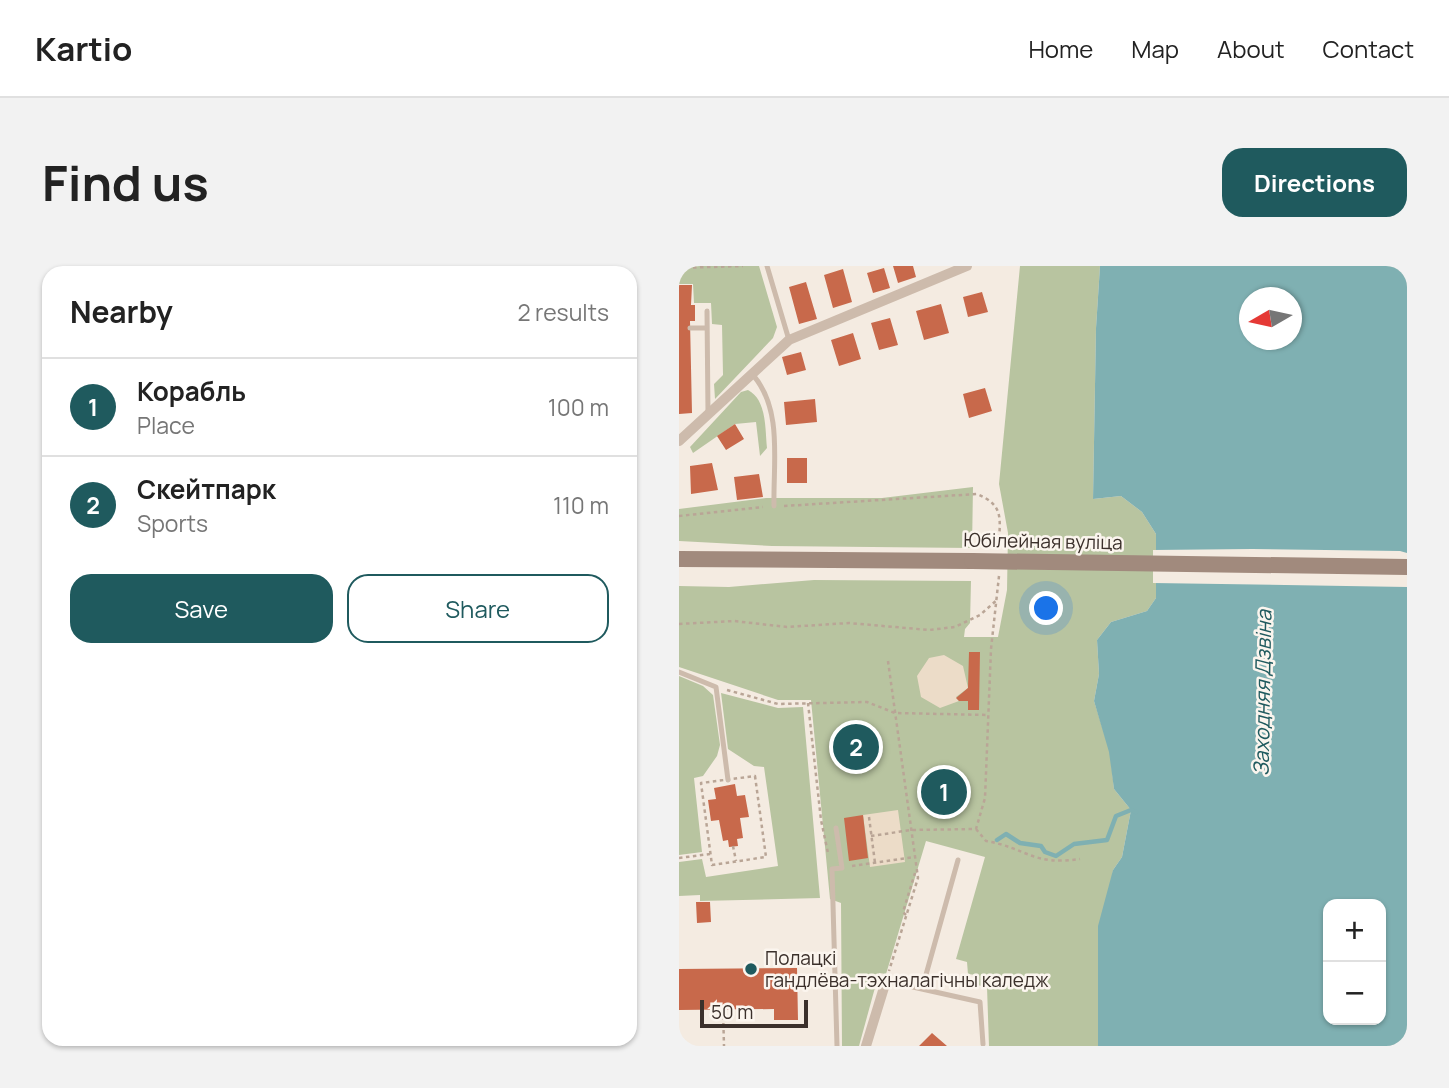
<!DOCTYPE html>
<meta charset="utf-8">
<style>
:root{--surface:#fff;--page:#f2f2f2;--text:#222;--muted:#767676;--line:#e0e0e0;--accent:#1f5a5e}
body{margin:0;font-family:Manrope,sans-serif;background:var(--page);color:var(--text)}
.controls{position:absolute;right:21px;bottom:21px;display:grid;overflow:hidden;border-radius:14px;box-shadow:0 2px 5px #0004}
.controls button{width:63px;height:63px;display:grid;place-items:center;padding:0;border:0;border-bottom:2px solid var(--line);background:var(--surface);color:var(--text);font:35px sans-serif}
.compass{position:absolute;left:560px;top:21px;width:63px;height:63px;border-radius:50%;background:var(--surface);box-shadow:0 2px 5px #0004;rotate:261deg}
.scale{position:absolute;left:21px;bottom:18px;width:108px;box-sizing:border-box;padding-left:7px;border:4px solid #3b302b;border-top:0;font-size:19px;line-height:24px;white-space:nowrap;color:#3b302b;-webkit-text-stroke:5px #fbf5ee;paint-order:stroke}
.you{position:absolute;left:368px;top:343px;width:24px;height:24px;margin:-18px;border:5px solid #fff;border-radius:50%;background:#1a73e8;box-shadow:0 0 0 10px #1a73e833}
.badge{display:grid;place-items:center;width:46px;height:46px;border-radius:50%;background:var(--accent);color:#fff;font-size:23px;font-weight:700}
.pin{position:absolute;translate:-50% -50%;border:4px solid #fff;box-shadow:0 2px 7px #0006}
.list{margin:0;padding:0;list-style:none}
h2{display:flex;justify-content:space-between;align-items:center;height:91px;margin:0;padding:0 28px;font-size:30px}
h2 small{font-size:23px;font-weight:400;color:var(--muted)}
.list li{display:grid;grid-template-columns:46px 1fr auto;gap:21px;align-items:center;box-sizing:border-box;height:98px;padding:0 28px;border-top:2px solid var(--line)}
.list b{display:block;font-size:26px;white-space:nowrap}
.list p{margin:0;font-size:23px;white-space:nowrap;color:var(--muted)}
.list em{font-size:23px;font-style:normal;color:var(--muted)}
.actions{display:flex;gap:14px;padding:21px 28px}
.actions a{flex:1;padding:16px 0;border:2px solid var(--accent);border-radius:21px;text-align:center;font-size:24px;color:var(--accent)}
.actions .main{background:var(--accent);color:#fff}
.map{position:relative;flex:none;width:728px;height:780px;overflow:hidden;border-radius:21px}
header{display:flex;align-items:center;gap:42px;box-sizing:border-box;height:98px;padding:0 35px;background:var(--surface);border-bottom:2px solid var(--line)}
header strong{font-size:33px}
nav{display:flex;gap:38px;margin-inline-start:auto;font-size:24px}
.intro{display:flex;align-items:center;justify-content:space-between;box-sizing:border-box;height:168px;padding:0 42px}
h1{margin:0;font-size:49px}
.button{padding:18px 32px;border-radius:21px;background:var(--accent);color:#fff;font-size:24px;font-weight:700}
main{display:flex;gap:42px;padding:0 42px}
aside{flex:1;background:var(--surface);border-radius:21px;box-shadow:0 2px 5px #0004}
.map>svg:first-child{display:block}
.green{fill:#b8c4a0}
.plaza{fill:#ecdcc8}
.water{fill:#7fb0b2;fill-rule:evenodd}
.pier{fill:#f4ebe1}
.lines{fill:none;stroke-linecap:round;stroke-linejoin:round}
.stream{stroke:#7fb0b2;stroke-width:4.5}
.building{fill:#c8694b}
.path{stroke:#b9a596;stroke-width:2.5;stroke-dasharray:3.5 3.5;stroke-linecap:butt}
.service{stroke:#cdbbac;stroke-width:5}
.minor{stroke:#cdbbac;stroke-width:10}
.secondary{stroke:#a18a7d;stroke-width:16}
.secondary-bridge{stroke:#a18a7d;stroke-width:16}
.poi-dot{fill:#1f5a5e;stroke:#fbf5ee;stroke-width:2.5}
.labels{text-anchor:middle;stroke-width:5;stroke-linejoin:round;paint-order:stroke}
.street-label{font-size:19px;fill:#3b302b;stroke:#fbf5ee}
.poi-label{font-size:19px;fill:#3b302b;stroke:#fbf5ee;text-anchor:start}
.water-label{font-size:21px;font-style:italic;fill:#1f5a5e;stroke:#fbf5ee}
</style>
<header>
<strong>Kartio</strong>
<nav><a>Home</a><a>Map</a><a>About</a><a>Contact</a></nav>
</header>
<div class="intro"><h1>Find us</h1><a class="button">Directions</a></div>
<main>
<aside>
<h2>Nearby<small>2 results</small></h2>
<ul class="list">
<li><span class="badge">1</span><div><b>Корабль</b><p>Place</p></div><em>100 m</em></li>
<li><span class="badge">2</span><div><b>Скейтпарк</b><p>Sports</p></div><em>110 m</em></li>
</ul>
<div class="actions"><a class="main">Save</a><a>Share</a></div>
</aside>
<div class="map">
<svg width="728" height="780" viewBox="0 0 728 780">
<rect width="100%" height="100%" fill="#f4ebe1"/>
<!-- green -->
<path class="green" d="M 0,0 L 80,0 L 98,61 L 94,72 L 36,133 L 35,118 L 44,109 L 43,59 L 33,58 L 32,37 L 15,37 L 14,18 L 0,18 Z
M 341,0 L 421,0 L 417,62 L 414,233 L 442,230 L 463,246 L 477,268 L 477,332 L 468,345 L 432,356 L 418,374 L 420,408 L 415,435 L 431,486 L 435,523 L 452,544 L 443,591 L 434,604 L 419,780 L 310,780 L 308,721 L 298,719 L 297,709 L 289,708 L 288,696 L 277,693 L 306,591 L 247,575 L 207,708 L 200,707 L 180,780 L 163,780 L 162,637 L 151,633 L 132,434 L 99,434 L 0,401 L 0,320 L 50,321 L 135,314 L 292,315 L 291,357 L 286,363 L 285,371 L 319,371 L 328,324 L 329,267 L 320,218 Z
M 69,124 C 88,134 86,163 88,182 L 81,190 L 77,156 L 56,158 L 14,187 L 11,181 L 62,126 Z
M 294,221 L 293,282 L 93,280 L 0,275 L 0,243 L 87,232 L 203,232 Z
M 0,410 L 24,420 L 34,429 L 41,479 L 38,490 L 24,510 L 15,512 L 23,586 L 0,589 Z
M 42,427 L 99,442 L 124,441 L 141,632 L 21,635 L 21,629 L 0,630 L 0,596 L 23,593 L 27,611 L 99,600 L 85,501 L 75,500 L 49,483 Z"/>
<!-- plaza -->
<path class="plaza" d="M 265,389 L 284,400 L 289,422 L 277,431 L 280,435 L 261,442 L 242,431 L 238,410 L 250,392 Z
M 219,544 L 226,596 L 191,601 L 184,549 Z"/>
<!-- water -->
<path class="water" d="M 421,0 L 728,0 L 728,780 L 419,780 L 419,660 L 434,604 L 443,591 L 452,544 L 435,523 L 430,486 L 415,435 L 420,408 L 418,374 L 432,356 L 468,345 L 477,332 L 477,268 L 463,246 L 442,230 L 414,233 L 417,62 ZM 570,32 L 612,32 L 612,74 L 570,74 ZM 649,638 L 702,638 L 702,754 L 649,754 Z"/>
<!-- pier -->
<path class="pier" d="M 573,283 L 721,285 L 728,287 L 728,321 L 474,317 L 474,284 Z"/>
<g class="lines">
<!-- stream -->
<path class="stream" d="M 318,574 L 327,568 L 341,577 L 362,580 L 366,586 L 377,590 L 395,578 L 428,574 L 437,550 L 452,544 L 457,546"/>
</g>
<!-- building -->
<path class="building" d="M 214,0 L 234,0 L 237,11 L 219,17 Z
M 205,2 L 211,22 L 194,27 L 188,7 Z
M 164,3 L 173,36 L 154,42 L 145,9 Z
M 127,16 L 138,53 L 120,58 L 110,21 Z
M 0,19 L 13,19 L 12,39 L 16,39 L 16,55 L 11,55 L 13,147 L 0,148 Z
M 303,26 L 309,46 L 289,51 L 284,31 Z
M 262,38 L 270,67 L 245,74 L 237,45 Z
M 211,52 L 219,79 L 200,84 L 192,57 Z
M 174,67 L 182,93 L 160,100 L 152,74 Z
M 122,86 L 127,104 L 108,109 L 103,91 Z
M 306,122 L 313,145 L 290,152 L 284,128 Z
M 136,133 L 138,156 L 107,159 L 105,136 Z
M 56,158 L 65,173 L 47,184 L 38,170 Z
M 108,192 L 128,192 L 128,217 L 108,217 Z
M 33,197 L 39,224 L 12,228 L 11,200 Z
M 80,208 L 84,231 L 58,234 L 55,211 Z
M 290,386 L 301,386 L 300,444 L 289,444 L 289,435 L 280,435 L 277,432 L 289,422 Z
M 258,511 L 276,534 L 279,544 L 268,539 L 253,518 L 255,512 Z
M 56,518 L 58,530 L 66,529 L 70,551 L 61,552 L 64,572 L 58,573 L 59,580 L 50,581 L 49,574 L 44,575 L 40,554 L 32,555 L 29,534 L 37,533 L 35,522 Z
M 184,549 L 189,592 L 170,595 L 165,552 Z
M 17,636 L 31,636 L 32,656 L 18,657 Z
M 118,702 L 119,754 L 95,754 L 95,743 L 0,744 L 0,703 Z
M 253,767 L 268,780 L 240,780 Z"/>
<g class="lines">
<!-- path -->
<path class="path" d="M 0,2 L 64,0
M 105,240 L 298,228 C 327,240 320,254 320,282
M 0,250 L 84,241
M 0,358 L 55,355 L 108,361 L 170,357 L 250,364 L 276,361 L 301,349 L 319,333
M 209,395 L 239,612 L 210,705
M 48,424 L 99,438 L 188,436 L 216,447 L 310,449
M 129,437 L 142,554 L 149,587
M 76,510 L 87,591 L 33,599 L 22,517 Z
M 190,551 L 196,597
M 297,563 L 307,575 C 348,582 353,600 401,593
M 192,570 L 232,564 L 297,563 L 306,532 L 312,383 L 320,310
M 54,580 L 57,595
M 0,592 L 31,588
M 173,600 L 236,591
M 227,649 L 224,646 L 236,607
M 44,743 L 45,780"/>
<!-- service -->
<path class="service" d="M 88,0 L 110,74
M 28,45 L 29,147
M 11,62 L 28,62
M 74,109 C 104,144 94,196 95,240
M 0,406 L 37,421 L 49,514
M 157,562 L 163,602 L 153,603 L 158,780
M 207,715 L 301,736 L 304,778
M 243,723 L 279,594"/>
<!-- minor -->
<path class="minor" d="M 0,175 L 110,74 L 288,0
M 187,780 L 207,715"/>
<!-- secondary -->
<path class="secondary" d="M 0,293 L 293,295"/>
<!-- secondary-bridge -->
<path class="secondary-bridge" d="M 293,295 L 728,301"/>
</g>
<!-- markers -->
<circle class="poi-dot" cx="72" cy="703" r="7"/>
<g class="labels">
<!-- street labels -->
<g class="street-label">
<text transform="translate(364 275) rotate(1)" y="7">Юбілейная вуліца</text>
</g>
<!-- poi labels -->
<g class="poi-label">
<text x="86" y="699">Полацкі<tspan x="86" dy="22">гандлёва-тэхналагічны каледж</tspan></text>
</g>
<!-- water labels -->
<g class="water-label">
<text transform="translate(584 427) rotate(-89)" y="7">Заходняя Дзвіна</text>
</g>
</g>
</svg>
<div class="controls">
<button>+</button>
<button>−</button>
</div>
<svg class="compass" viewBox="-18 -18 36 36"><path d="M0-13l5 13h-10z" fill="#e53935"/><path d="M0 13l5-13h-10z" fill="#767676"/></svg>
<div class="scale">50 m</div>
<div class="you"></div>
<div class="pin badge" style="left:265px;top:526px">1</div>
<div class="pin badge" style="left:177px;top:481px">2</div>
</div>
</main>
